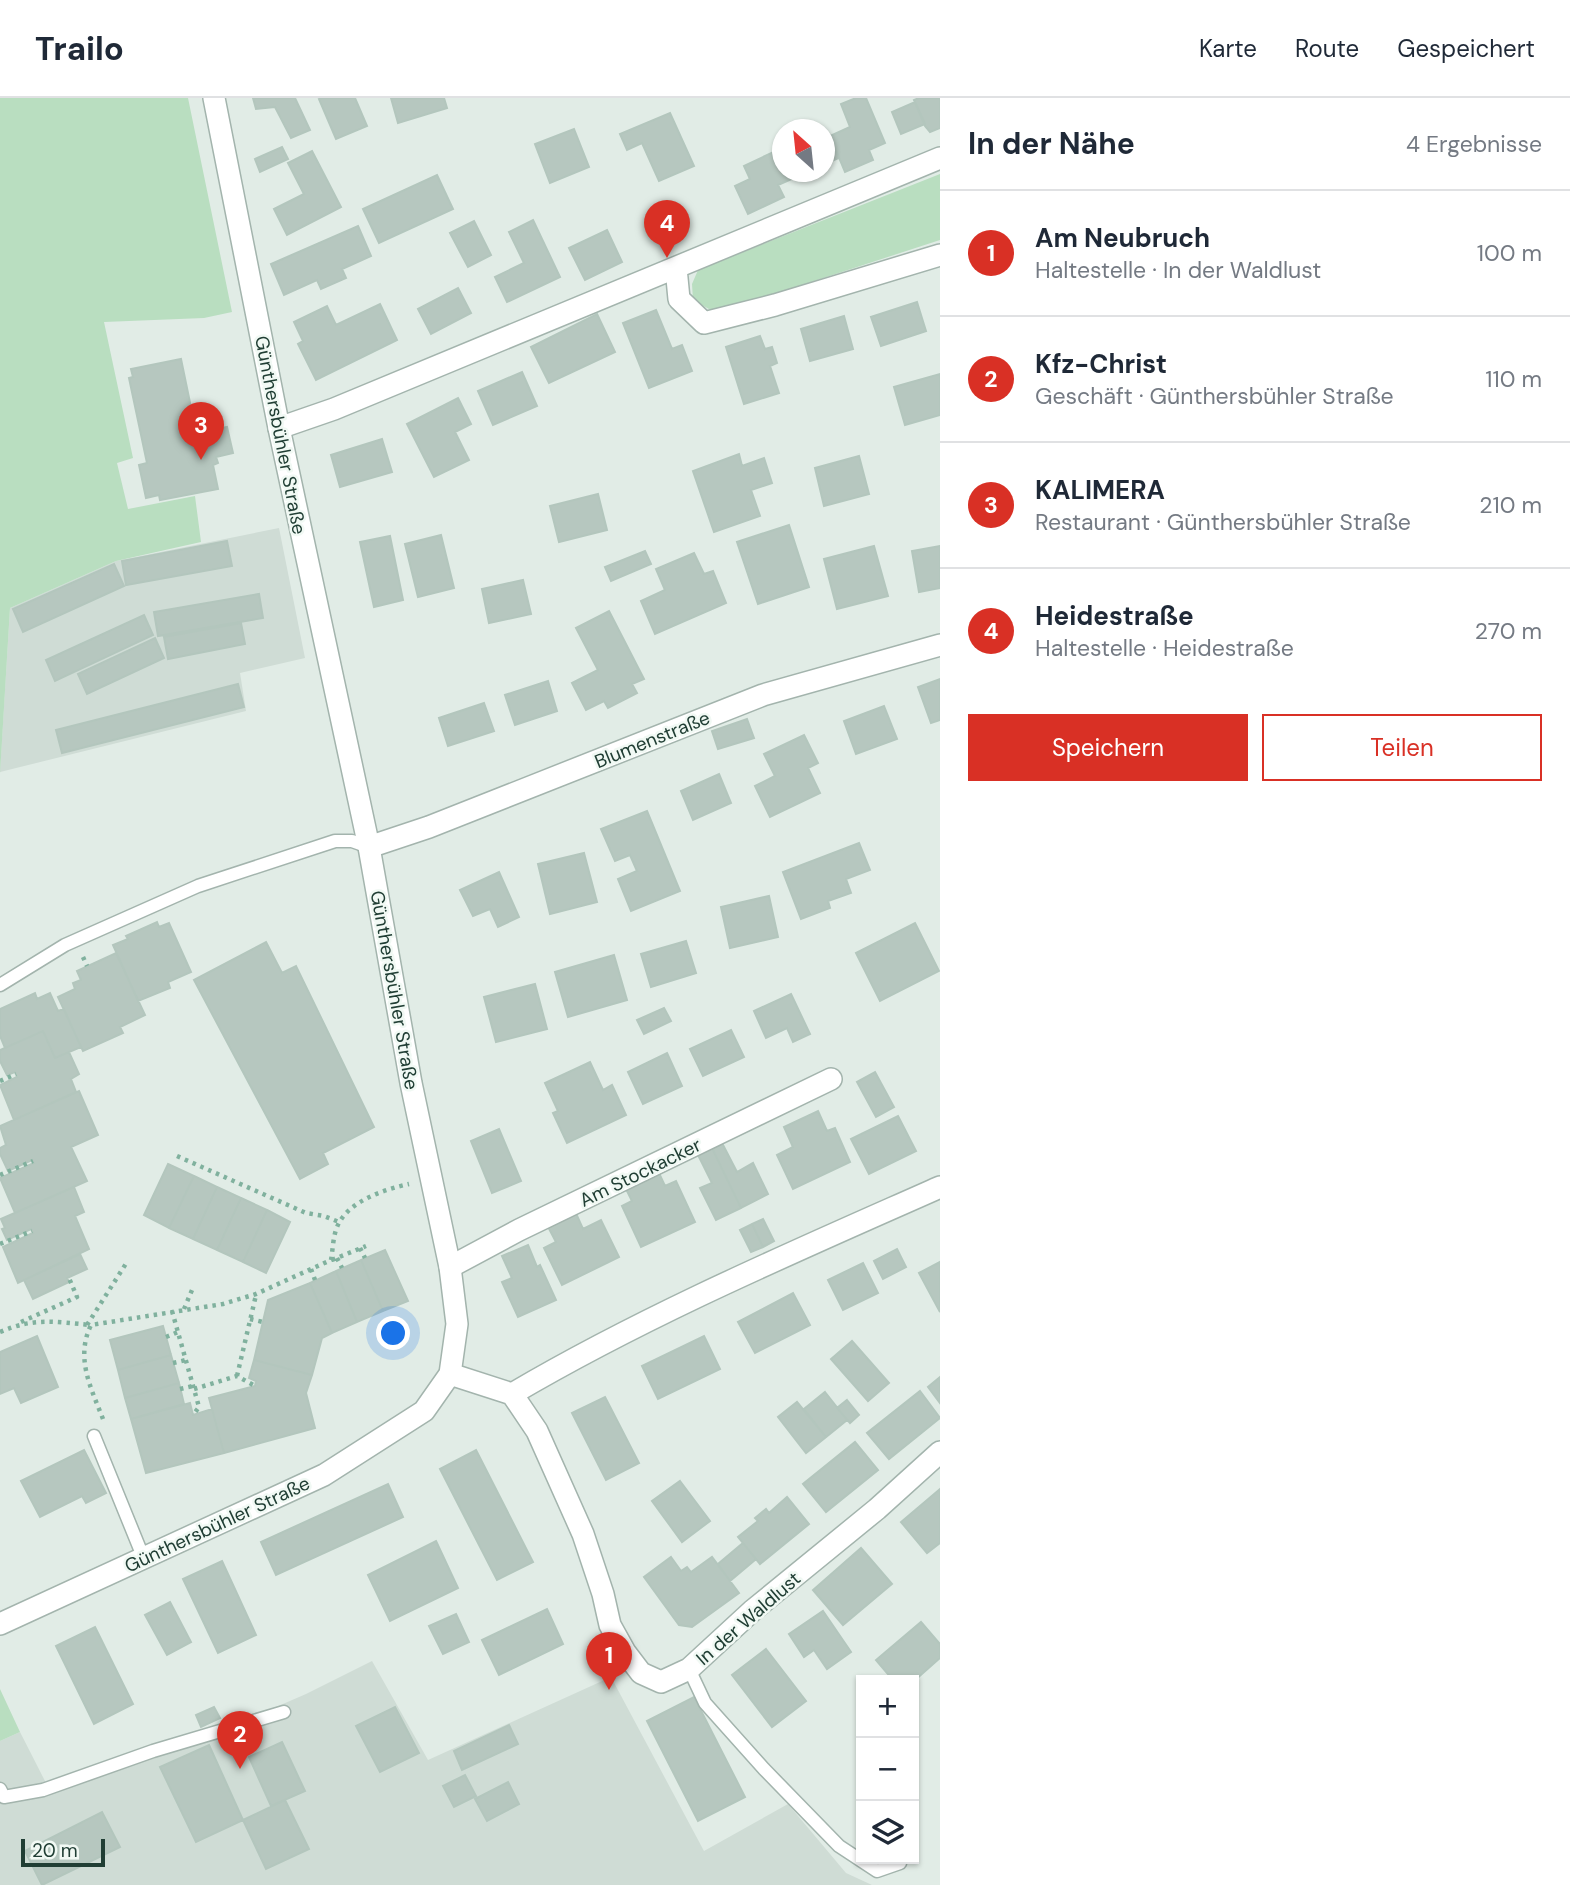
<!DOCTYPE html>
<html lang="de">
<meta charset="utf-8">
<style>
:root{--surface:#fff;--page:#f2f2f3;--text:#1f2937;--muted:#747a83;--line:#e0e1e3;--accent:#d93025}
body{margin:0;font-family:"DM Sans",sans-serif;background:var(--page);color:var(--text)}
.controls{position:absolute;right:21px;bottom:21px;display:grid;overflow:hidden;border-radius:0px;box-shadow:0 2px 5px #0004}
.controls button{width:63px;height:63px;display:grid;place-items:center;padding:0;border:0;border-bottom:2px solid var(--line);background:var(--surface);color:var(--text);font:35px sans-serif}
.compass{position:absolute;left:772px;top:21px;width:63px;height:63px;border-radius:50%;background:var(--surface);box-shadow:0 2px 5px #0004;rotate:333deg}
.scale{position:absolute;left:21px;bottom:18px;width:84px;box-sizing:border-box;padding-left:7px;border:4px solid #203e34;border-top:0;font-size:19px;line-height:24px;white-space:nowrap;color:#203e34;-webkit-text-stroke:5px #f1f9f4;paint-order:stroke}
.you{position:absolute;left:394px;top:1236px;width:24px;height:24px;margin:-18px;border:5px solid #fff;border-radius:50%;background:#1a73e8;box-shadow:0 0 0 10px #1a73e833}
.badge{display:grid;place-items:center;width:46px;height:46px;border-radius:50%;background:var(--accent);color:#fff;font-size:23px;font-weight:700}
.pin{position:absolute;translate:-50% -58px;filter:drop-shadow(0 2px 4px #0008)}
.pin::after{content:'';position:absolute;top:37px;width:24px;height:21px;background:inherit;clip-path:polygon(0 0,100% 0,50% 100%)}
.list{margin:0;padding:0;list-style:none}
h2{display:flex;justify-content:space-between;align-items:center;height:91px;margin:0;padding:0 28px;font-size:30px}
h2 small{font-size:23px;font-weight:400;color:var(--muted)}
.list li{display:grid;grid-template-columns:46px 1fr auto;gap:21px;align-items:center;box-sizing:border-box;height:126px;padding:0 28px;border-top:2px solid var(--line)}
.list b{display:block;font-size:26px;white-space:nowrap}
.list p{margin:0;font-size:23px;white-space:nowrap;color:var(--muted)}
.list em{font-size:23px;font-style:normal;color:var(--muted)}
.actions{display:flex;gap:14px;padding:21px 28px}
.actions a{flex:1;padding:16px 0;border:2px solid var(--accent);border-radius:0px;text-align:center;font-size:24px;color:var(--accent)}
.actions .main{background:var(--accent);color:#fff}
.icon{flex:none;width:38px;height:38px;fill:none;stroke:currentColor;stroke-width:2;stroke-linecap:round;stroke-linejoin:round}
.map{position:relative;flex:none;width:940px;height:1787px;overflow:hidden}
header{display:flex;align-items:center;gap:42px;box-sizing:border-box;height:98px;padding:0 35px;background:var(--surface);border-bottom:2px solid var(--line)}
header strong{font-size:33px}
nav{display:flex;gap:38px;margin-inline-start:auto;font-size:24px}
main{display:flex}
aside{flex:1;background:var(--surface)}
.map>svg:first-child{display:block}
.built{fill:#cfdcd5}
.green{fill:#b9dec0}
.building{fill:#b6c7bf;stroke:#b3c6bd;stroke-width:2}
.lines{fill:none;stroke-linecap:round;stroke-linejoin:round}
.service-casing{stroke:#a3b4ad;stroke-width:15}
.minor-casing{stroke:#a3b4ad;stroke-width:24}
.tertiary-casing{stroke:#a3b4ad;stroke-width:24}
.path{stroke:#80b19e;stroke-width:4.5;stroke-dasharray:3.5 5;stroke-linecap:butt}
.service{stroke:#fff;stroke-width:12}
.minor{stroke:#fff;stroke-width:21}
.tertiary{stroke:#fff;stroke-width:21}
.labels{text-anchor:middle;stroke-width:5;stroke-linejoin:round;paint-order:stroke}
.street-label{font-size:19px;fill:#203e34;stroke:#f1f9f4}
</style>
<header>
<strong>Trailo</strong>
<nav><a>Karte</a><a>Route</a><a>Gespeichert</a></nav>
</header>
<main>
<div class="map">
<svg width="940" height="1787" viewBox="0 0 940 1787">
<rect width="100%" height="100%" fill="#e1ece6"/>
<!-- built -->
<path class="built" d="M 279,430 L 305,560 L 240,575 L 246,613 L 0,674 L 10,510 L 116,463 Z
M 372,1563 L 428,1662 L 611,1579 L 704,1753 L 788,1706 L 846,1775 L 872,1787 L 0,1787 L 0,1643 L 20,1634 L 46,1685 L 234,1627 L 306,1596 Z"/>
<!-- green -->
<path class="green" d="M 0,0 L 188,0 L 232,214 L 204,220 L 104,224 L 133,360 L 117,365 L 128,411 L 195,398 L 201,444 L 116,463 L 10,510 L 0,676 Z
M 940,76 L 940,142 L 716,215 L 693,202 L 692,186 L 698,172 Z
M 0,1591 L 20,1634 L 0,1643 Z"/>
<!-- building -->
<path class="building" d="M 253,0 L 295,0 L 310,32 L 291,40 L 275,9 L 256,11 Z
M 322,0 L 355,0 L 367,28 L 336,41 L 319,1 Z
M 391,0 L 444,0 L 447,10 L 398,25 Z
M 856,0 L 866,0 L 885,45 L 869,52 L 873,62 L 845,74 L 830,38 L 850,29 L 841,6 Z
M 919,0 L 940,0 L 940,30 L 930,34 L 925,28 L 914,2 Z
M 915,4 L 925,26 L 901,36 L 892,14 Z
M 670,15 L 694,68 L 659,83 L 642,45 L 627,52 L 620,36 Z
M 574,31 L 589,69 L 550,85 L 535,46 Z
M 824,36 L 826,39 L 830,38 L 839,60 L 824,66 Z
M 282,49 L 288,61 L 260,74 L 255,61 Z
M 782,50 L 782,74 L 805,75 L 778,87 L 784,99 L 748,116 L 735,88 L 750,81 L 744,68 Z
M 312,53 L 341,109 L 287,137 L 274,111 L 304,96 L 288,65 Z
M 437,77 L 453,111 L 379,145 L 363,111 Z
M 533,122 L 560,179 L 507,204 L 495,179 L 524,165 L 509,134 Z
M 474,123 L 491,157 L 468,169 L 450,135 Z
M 358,128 L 371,158 L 342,171 L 346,180 L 321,191 L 317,182 L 284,197 L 271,166 Z
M 607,132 L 622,164 L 585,182 L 569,150 Z
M 458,190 L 471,215 L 431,236 L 418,211 Z
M 917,204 L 926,233 L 881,248 L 871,219 Z
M 380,206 L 397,242 L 316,282 L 298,246 L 303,243 L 294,224 L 327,208 L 336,227 Z
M 656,212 L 672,251 L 682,247 L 692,273 L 649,290 L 623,225 Z
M 597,216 L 615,254 L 549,285 L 531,249 Z
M 844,218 L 853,251 L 810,263 L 801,231 Z
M 760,238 L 765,251 L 772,249 L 777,265 L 770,268 L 779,295 L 744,306 L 726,249 Z
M 181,261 L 194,324 L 200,323 L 203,334 L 227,329 L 233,355 L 216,359 L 218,365 L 213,367 L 218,391 L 160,402 L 159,397 L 146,400 L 139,367 L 147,365 L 129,280 L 133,279 L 131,271 Z
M 522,274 L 537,308 L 493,327 L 478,293 Z
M 940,276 L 940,317 L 905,327 L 894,289 Z
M 458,300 L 471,326 L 455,334 L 469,362 L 434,379 L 407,326 Z
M 382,341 L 392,374 L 340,389 L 331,357 Z
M 739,356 L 742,368 L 764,360 L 772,385 L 751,392 L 760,418 L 714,434 L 693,373 Z
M 859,358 L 869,396 L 824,408 L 815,370 Z
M 598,396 L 607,432 L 559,444 L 550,408 Z
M 789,427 L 809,489 L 758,506 L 737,444 Z
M 441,437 L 454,490 L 418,499 L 405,446 Z
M 390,438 L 403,502 L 374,509 L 360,444 Z
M 227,443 L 232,468 L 126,487 L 122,463 Z
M 874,448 L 888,498 L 837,511 L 824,461 Z
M 940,448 L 940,490 L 919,494 L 912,453 Z
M 645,453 L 651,466 L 611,483 L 605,469 Z
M 694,455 L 704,476 L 713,473 L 726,505 L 655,536 L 641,503 L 665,492 L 656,471 Z
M 114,466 L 124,488 L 23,534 L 13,511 Z
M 523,482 L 531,516 L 489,525 L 482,491 Z
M 259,496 L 263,520 L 158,538 L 154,514 Z
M 609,513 L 644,581 L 632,586 L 637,595 L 608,610 L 604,603 L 586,612 L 572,585 L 598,572 L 576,530 Z
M 144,517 L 153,537 L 55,583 L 46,562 Z
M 241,525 L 245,546 L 168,561 L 164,539 Z
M 155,540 L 164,560 L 87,596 L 78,576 Z
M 940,581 L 940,622 L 931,625 L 918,589 Z
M 548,583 L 557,613 L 515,627 L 505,597 Z
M 238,586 L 244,609 L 62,655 L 56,632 Z
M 484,605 L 494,633 L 448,648 L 439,620 Z
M 884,608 L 897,641 L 856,656 L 844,623 Z
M 747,621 L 754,640 L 718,651 L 712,633 Z
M 804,637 L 818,665 L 808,670 L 820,695 L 770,719 L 755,688 L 775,678 L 764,656 Z
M 719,676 L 731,705 L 693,722 L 681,693 Z
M 647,713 L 680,793 L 631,813 L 618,781 L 637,773 L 630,757 L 615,763 L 601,731 Z
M 859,745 L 870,772 L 846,781 L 851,795 L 828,803 L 830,810 L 801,821 L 783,774 Z
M 584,755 L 597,804 L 550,816 L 538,766 Z
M 499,774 L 519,819 L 498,829 L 490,811 L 473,818 L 460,792 Z
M 769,798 L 778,839 L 730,850 L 721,809 Z
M 157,824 L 159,829 L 169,825 L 191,874 L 168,884 L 170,890 L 138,903 L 113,847 L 128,841 L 126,838 Z
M 915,825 L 939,873 L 880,903 L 856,855 Z
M 686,843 L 696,875 L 651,889 L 641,856 Z
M 266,844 L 282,875 L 296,868 L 374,1029 L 323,1055 L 328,1066 L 300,1081 L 194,882 Z
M 116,855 L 145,917 L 120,929 L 123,935 L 83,953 L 58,899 L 75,891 L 73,885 L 81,882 L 77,873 Z
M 614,857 L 627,902 L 568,919 L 555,874 Z
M 535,886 L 547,931 L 496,944 L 484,899 Z
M 35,895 L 37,901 L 50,895 L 58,913 L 64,911 L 81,949 L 55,960 L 43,933 L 5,950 L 0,938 L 0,911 Z
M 791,896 L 810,936 L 793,944 L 787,930 L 766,940 L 754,913 Z
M 664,910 L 671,923 L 644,936 L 637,922 Z
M 731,932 L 744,959 L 703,978 L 690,951 Z
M 43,933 L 55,960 L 69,954 L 79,976 L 71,981 L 76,994 L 14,1022 L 0,987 L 17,979 L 15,974 L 7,977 L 0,963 L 0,952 Z
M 667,955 L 682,988 L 643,1006 L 628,974 Z
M 590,964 L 603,992 L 612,987 L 626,1017 L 567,1045 L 553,1015 L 558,1013 L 545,985 Z
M 875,974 L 894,1009 L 876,1019 L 857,984 Z
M 79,993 L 98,1037 L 71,1049 L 87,1083 L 15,1115 L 0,1080 L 34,1065 L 32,1062 L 8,1073 L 0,1056 L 0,1050 L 6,1047 L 0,1028 Z
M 818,1013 L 827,1033 L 835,1030 L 850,1064 L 793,1091 L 777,1057 L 793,1049 L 784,1029 Z
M 898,1018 L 916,1053 L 869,1076 L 851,1041 Z
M 499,1031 L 521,1083 L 492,1095 L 471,1043 Z
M 722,1045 L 737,1074 L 753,1065 L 768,1096 L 741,1110 L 712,1050 Z
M 712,1050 L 741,1110 L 716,1122 L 700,1090 L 712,1085 L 698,1057 Z
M 168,1066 L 194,1078 L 169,1130 L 144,1117 Z
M 658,1073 L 665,1088 L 676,1083 L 695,1124 L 641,1149 L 622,1108 L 632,1103 L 625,1089 Z
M 194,1078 L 217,1089 L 193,1141 L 169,1130 Z
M 74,1089 L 84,1114 L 75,1118 L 89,1151 L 18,1185 L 3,1149 L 33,1135 L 31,1131 L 7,1142 L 2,1131 L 5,1130 L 1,1121 Z
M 217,1089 L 241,1100 L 217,1152 L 193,1141 Z
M 241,1100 L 267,1112 L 243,1164 L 217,1152 Z
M 574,1111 L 583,1131 L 601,1122 L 619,1159 L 562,1187 L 544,1150 L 556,1144 L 546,1125 Z
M 267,1112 L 290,1124 L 266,1175 L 243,1164 Z
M 763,1121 L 774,1143 L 763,1149 L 752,1126 Z
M 752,1126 L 763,1149 L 751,1154 L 740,1132 Z
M 528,1147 L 537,1169 L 540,1167 L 556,1202 L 518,1219 L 502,1184 L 512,1180 L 502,1158 Z
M 897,1151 L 906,1169 L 883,1181 L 874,1163 Z
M 385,1152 L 408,1203 L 383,1213 L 361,1162 Z
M 80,1156 L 87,1171 L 67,1180 L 69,1184 L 33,1201 L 24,1182 Z
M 361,1162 L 383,1213 L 357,1224 L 336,1173 Z
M 940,1164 L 940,1214 L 919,1175 Z
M 863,1165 L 878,1195 L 843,1212 L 828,1182 Z
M 336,1173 L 357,1224 L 332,1235 L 310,1185 Z
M 310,1185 L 332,1235 L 322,1240 L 312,1277 L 254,1262 L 268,1202 Z
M 793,1195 L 810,1227 L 755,1255 L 738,1224 Z
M 163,1228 L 171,1257 L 118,1272 L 110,1242 Z
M 37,1238 L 58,1289 L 21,1305 L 14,1290 L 0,1296 L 0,1254 Z
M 704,1238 L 720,1271 L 658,1301 L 642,1268 Z
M 852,1243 L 889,1285 L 868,1303 L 831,1261 Z
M 171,1257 L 179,1285 L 125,1300 L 118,1272 Z
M 254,1262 L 312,1277 L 306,1295 L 315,1330 L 224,1355 L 209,1300 L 255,1288 L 256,1283 L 249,1280 Z
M 940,1279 L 940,1305 L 928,1289 Z
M 179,1285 L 184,1306 L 131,1321 L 125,1300 Z
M 920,1293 L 940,1320 L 889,1361 L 867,1335 Z
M 825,1294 L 847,1322 L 826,1339 L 804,1311 Z
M 605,1299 L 639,1365 L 606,1382 L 572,1315 Z
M 847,1302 L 859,1317 L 850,1325 L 837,1310 Z
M 797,1304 L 826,1339 L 806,1355 L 778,1319 Z
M 190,1305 L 193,1317 L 212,1311 L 224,1355 L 146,1375 L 131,1321 Z
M 855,1344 L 878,1372 L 826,1414 L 803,1386 Z
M 84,1352 L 106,1395 L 86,1405 L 82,1398 L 40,1419 L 21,1383 Z
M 476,1352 L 533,1464 L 497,1482 L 440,1371 Z
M 680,1383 L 710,1423 L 682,1444 L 652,1403 Z
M 388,1386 L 403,1419 L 276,1477 L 261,1444 Z
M 940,1391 L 940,1445 L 927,1455 L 901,1424 Z
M 787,1399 L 809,1426 L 760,1466 L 738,1439 L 758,1423 L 755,1420 L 766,1411 L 769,1415 Z
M 436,1443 L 458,1490 L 390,1523 L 368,1477 Z
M 743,1445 L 756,1461 L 730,1483 L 718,1466 Z
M 861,1450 L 892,1486 L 843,1527 L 813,1492 Z
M 671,1459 L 681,1473 L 687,1469 L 691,1474 L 712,1459 L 739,1495 L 692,1529 L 679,1527 L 644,1479 Z
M 222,1463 L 256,1537 L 218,1555 L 183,1481 Z
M 170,1504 L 191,1544 L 167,1557 L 145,1517 Z
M 547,1511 L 563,1546 L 499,1577 L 482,1542 Z
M 823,1513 L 851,1554 L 827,1571 L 814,1552 L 804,1559 L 789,1536 Z
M 456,1516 L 469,1544 L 443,1556 L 429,1528 Z
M 921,1524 L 940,1546 L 940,1560 L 914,1583 L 893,1582 L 876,1562 Z
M 95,1529 L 133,1606 L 94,1626 L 56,1548 Z
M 766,1551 L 806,1603 L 772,1629 L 732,1577 Z
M 694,1599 L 745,1699 L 698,1723 L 647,1623 Z
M 214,1609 L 220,1620 L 201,1629 L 196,1617 Z
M 395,1609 L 419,1655 L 380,1674 L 356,1628 Z
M 509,1627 L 518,1646 L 462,1672 L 454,1653 Z
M 282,1644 L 305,1693 L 271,1708 L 249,1659 Z
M 209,1647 L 243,1722 L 196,1744 L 160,1669 Z
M 465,1677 L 476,1698 L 454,1709 L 443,1688 Z
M 508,1684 L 519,1706 L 487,1723 L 475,1701 Z
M 285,1702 L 309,1751 L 266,1771 L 243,1722 Z
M 102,1714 L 120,1749 L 42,1787 L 25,1753 Z"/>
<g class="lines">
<!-- service casing -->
<g class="service-casing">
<path id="service" d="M 0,887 L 65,847 L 198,788 L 335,743 L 352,743 L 369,749
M 94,1338 L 144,1461
M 689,1571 L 705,1605 L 764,1671 L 839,1748 L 877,1773 L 900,1765
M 0,1691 L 4,1699 L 43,1692 L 153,1653 L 284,1614"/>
</g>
<!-- minor casing -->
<g class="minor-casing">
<path id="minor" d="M 676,170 L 679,201 L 704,225 L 775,207 L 940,157
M 279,330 L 334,311 L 940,60
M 369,749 L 429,729 L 763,597 L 940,547
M 450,1169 L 519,1132 L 831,981
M 450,1276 L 512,1296 L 537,1333 L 583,1436 L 603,1496 L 610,1527 L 625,1554 L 641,1575 L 661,1584 L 689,1571 L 752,1513 L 877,1411 L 940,1354
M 512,1296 C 648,1216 796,1153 940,1089"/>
</g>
<!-- tertiary casing -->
<g class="tertiary-casing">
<path id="tertiary" d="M 0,1526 L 324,1377 L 424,1313 L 450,1276 L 457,1226 L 450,1169 L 411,985 L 369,749 L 279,330 L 214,0"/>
</g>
<!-- path -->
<path class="path" d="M 83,859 L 87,868
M 0,983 L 16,976
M 177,1058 L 306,1115 L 324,1118 L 339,1124
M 0,1077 L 33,1063
M 0,1146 L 32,1133
M 360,1150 L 365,1160
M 337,1160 L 342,1170
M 332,1162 L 366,1148
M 311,1171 L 315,1182
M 184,1211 L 192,1192
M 172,1213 L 199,1309 L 193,1317
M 250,1221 L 263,1224
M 21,1224 L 77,1199 L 69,1180
M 87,1227 L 127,1164
M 0,1234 C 35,1219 55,1224 91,1227
M 166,1239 L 178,1234
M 173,1265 L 186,1262
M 237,1278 L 256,1197
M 180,1291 L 193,1288
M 194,1291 L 237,1278 L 255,1288
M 103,1321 C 91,1290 75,1260 91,1227 L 223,1206 L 256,1196 L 331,1162 C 333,1151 333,1135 339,1125 C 351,1102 386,1091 409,1086"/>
<!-- service -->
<use href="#service" class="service"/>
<!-- minor -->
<use href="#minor" class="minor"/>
<!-- tertiary -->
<use href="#tertiary" class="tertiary"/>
</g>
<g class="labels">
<!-- street labels -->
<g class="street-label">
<text transform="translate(281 337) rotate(79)" y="7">Günthersbühler Straße</text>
<text transform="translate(652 641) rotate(-22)" y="7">Blumenstraße</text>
<text transform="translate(395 892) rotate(80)" y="7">Günthersbühler Straße</text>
<text transform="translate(640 1074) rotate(-26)" y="7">Am Stockacker</text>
<text transform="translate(217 1426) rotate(-25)" y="7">Günthersbühler Straße</text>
<text transform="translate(748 1520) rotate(-41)" y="7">In der Waldlust</text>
</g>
</g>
</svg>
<div class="controls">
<button>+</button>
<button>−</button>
<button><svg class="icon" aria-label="layers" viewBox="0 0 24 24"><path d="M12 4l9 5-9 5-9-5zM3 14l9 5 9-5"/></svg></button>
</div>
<svg class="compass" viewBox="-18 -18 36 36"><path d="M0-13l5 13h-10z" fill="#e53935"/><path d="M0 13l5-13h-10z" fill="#747a83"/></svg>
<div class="scale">20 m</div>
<div class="you"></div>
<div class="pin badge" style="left:609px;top:1592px">1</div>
<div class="pin badge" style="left:240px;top:1671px">2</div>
<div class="pin badge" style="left:201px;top:362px">3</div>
<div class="pin badge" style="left:667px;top:160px">4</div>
</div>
<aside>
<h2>In der Nähe<small>4 Ergebnisse</small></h2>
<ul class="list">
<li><span class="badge">1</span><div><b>Am Neubruch</b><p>Haltestelle · In der Waldlust</p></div><em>100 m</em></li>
<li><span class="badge">2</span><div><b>Kfz-Christ</b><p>Geschäft · Günthersbühler Straße</p></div><em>110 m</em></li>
<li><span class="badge">3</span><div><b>KALIMERA</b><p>Restaurant · Günthersbühler Straße</p></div><em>210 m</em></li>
<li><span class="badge">4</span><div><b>Heidestraße</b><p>Haltestelle · Heidestraße</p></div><em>270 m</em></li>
</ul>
<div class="actions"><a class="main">Speichern</a><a>Teilen</a></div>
</aside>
</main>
